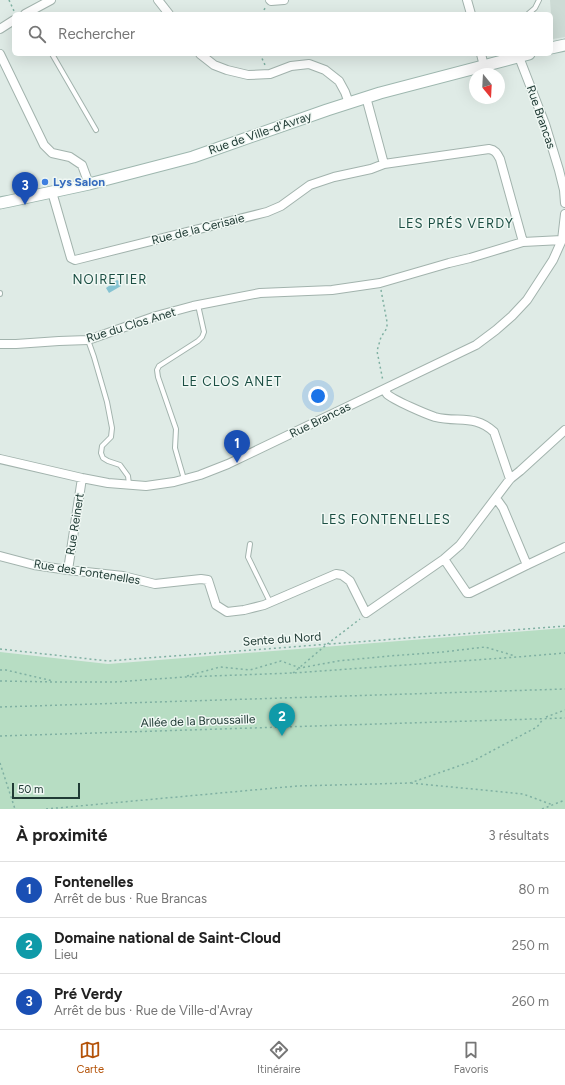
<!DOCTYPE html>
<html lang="fr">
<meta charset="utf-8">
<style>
:root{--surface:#fff;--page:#f6f6f6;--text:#222;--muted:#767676;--line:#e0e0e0;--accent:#b45309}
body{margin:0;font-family:Figtree,sans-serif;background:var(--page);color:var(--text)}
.compass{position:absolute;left:469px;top:68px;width:36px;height:36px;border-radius:50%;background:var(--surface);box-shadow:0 4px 16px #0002;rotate:162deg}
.scale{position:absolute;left:12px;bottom:10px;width:68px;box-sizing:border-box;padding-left:4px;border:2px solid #203b35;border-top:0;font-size:11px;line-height:14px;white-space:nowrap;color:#203b35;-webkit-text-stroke:3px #f0f8f4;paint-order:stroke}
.you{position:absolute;left:318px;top:396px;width:14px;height:14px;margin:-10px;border:3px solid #fff;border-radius:50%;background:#1a73e8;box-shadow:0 0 0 6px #1a73e833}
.badge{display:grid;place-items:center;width:26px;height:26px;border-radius:50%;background:var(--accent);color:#fff;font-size:13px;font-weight:700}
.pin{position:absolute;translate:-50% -33px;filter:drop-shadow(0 1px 2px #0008)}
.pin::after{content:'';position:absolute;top:21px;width:14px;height:12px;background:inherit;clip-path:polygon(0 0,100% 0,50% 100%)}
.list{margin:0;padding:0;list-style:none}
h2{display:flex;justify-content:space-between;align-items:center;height:52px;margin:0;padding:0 16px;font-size:17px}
h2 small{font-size:13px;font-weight:400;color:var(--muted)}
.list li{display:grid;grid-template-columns:26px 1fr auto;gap:12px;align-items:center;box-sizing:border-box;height:56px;padding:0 16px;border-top:1px solid var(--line)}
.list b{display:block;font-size:15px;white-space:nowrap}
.list p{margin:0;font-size:13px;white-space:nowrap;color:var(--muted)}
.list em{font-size:13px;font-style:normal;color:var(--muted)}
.icon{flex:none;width:22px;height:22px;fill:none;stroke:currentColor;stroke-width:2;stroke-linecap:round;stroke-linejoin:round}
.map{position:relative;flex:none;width:565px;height:809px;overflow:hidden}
.search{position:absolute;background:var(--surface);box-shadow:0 4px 16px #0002;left:12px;right:12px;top:12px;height:44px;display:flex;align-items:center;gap:10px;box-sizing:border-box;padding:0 14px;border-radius:6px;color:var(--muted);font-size:15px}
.sheet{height:220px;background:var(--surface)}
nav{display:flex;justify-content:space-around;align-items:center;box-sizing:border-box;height:56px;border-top:1px solid var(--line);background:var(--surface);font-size:11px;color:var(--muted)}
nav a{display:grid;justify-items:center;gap:2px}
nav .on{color:var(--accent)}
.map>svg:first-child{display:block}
.built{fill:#cddbd5}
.green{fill:#b7ddc3}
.water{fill:#85c3d2}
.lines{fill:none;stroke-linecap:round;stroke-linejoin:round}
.lane-casing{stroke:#a2b3ad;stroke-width:6}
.street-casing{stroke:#a2b3ad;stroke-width:10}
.secondary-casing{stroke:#9eb7af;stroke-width:13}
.path{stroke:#7fb0a2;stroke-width:1.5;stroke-dasharray:2 3;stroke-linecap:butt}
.lane{stroke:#fff;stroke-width:4}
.street{stroke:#fff;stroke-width:8}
.secondary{stroke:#fff;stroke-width:11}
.shop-dot{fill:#3f7fe0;stroke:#f0f8f4;stroke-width:1.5}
.labels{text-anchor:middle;stroke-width:3;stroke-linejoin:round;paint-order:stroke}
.street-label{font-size:12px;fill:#203b35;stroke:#f0f8f4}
.shop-label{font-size:12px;font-weight:bold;fill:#366cbe;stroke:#f0f8f4;text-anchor:start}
.neighbourhood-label{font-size:13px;letter-spacing:1px;fill:#1b4e43;stroke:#f0f8f4}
</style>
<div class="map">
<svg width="565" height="809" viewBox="0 0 565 809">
<rect width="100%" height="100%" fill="#dfebe6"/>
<!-- built -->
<path class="built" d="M 550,0 L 565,0 L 565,37 L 553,39 Z"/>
<!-- green -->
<path class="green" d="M 565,628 L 565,809 L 0,809 L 0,652 L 108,664 Z"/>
<!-- water -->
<path class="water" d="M 117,280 L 121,282 L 121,286 L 109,293 L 106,288 Z"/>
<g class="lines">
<!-- lane casing -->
<g class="lane-casing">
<path id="lane" d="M 528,14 L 535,8 L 539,0
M 52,54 L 96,130
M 0,293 L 0,294
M 88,340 L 94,357 L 107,402 L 112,428 L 111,437 L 102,446 L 101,453 L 103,458 L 108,461 L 120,465 L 128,476 L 129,484
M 184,479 L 179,462 L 175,448 L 176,429 L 158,377 L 157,370 L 159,366 L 198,341 L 202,337 L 204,332 L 198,305
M 250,544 L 248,557 L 270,602"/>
</g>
<!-- street casing -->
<g class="street-casing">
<path id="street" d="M 158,0 L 169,14
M 270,0 L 271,1 L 284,0
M 467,0 L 471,14
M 25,14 L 51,0
M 0,29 L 14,20
M 0,54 L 44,145 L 52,153 L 70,157 L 82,165 L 89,184
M 200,54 L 214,65 L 227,70 L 248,75 L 270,74 L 291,66 L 309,64 L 325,70 L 339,81 L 345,92 L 349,103
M 481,54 L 484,66
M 519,57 L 545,124 L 559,170 L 564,190 L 565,203
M 366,97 L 384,164
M 52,192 L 71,258 L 75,260 L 267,212 L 281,206 L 310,185 L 334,177 L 371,169 L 384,164 L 489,149 C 495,150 497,153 500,159 L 523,242
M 0,344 L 16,344 L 59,341 L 88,340 L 156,316 L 193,306 L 260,293 L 332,290 L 380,283 L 449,263 L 470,258 L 523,242 L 562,240
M 385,389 C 386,390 386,393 387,394 C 393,400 426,414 435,417 C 458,423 475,414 494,432 L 510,479
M 0,459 L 82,478 L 108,483 L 146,486 L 174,482 L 200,475 L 228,464 L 476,345 L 496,330 L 512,316 L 527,300 L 553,260 L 562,240 L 565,214
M 495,499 L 498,501 L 503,508 L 527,565
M 0,556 L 34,565 L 68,570 L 123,576 L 155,584 L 201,579 L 208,580 L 216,605 L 227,612 L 244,610 L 264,605 L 336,574 L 342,575 L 350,581 L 366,613 L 444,559 L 460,545 L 510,479 L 520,471 L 565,430
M 444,559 L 467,593 L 470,593 L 527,565 L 565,547
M 68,570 L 82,478"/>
</g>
<!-- secondary casing -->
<g class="secondary-casing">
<path id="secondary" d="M 551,48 L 565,45
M 0,203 L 10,201 L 89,184 L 193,157 L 327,110 L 380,93 L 529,54"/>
</g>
<!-- path -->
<path class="path" d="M 9,0 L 14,11
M 261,14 L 266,7
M 260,54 L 265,65
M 381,290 L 387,322 L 387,328 L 381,337 L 377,351 L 383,381
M 0,649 L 108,661 L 565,626
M 0,670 L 6,670 L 53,681
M 293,673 L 326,645 L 360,619
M 187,676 L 220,667 L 250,670 L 281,661 L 300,668 L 338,661 L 389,656 L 443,652 L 485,647 L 515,656
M 0,681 L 57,682 L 115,682 L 184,677 L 293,673 L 517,657 L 565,653
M 0,707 L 565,689
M 546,717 L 565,710
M 0,736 L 565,718
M 0,763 L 15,809
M 411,783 L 523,794 L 553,805
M 46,809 L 297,786 L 410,783 L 473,761 L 537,727 L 543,719
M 542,809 L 565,800"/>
<!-- lane -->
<use href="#lane" class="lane"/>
<!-- street -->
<use href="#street" class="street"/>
<!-- secondary -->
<use href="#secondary" class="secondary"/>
</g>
<!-- markers -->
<circle class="shop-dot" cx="45" cy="182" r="4"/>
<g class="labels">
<!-- street labels -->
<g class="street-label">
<text transform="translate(541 117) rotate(71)" y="4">Rue Brancas</text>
<text transform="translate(260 133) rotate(-19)" y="4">Rue de Ville-d'Avray</text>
<text transform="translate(198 229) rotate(-14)" y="4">Rue de la Cerisaie</text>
<text transform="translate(131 325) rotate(-17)" y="4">Rue du Clos Anet</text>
<text transform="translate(320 420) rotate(-26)" y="4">Rue Brancas</text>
<text transform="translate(75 524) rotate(-81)" y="4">Rue Reinert</text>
<text transform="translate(87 572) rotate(9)" y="4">Rue des Fontenelles</text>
<text transform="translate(282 639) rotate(-4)" y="4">Sente du Nord</text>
<text transform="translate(198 721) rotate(-2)" y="4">Allée de la Broussaille</text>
</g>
<!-- shop labels -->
<g class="shop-label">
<text x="53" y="186">Lys Salon</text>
</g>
<!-- neighbourhood labels -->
<g class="neighbourhood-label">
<text x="456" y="228">LES PRÉS VERDY</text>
<text x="110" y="284">NOIRETIER</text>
<text x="232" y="386">LE CLOS ANET</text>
<text x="386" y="524">LES FONTENELLES</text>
</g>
</g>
</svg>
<svg class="compass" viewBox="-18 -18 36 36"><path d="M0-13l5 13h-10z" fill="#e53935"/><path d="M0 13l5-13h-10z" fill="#767676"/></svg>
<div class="scale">50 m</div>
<div class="you"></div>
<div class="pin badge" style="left:237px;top:463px;background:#1a4fb4">1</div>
<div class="pin badge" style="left:282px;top:736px;background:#0f9aa8">2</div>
<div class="pin badge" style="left:25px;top:205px;background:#1a4fb4">3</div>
<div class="search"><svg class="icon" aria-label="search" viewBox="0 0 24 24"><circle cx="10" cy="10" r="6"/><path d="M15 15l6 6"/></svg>Rechercher</div>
</div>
<section class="sheet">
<h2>À proximité<small>3 résultats</small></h2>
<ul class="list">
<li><span class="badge" style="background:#1a4fb4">1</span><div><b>Fontenelles</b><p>Arrêt de bus · Rue Brancas</p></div><em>80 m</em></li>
<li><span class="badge" style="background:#0f9aa8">2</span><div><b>Domaine national de Saint-Cloud</b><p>Lieu</p></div><em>250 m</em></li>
<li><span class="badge" style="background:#1a4fb4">3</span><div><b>Pré Verdy</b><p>Arrêt de bus · Rue de Ville-d'Avray</p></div><em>260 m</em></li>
</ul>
</section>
<nav>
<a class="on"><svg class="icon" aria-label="map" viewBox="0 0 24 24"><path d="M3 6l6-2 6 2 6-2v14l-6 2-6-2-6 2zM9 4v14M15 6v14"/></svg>Carte</a>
<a><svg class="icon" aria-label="directions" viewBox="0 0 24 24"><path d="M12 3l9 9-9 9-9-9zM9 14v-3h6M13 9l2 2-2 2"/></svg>Itinéraire</a>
<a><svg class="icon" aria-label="saved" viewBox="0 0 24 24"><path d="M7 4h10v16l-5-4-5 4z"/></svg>Favoris</a>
</nav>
